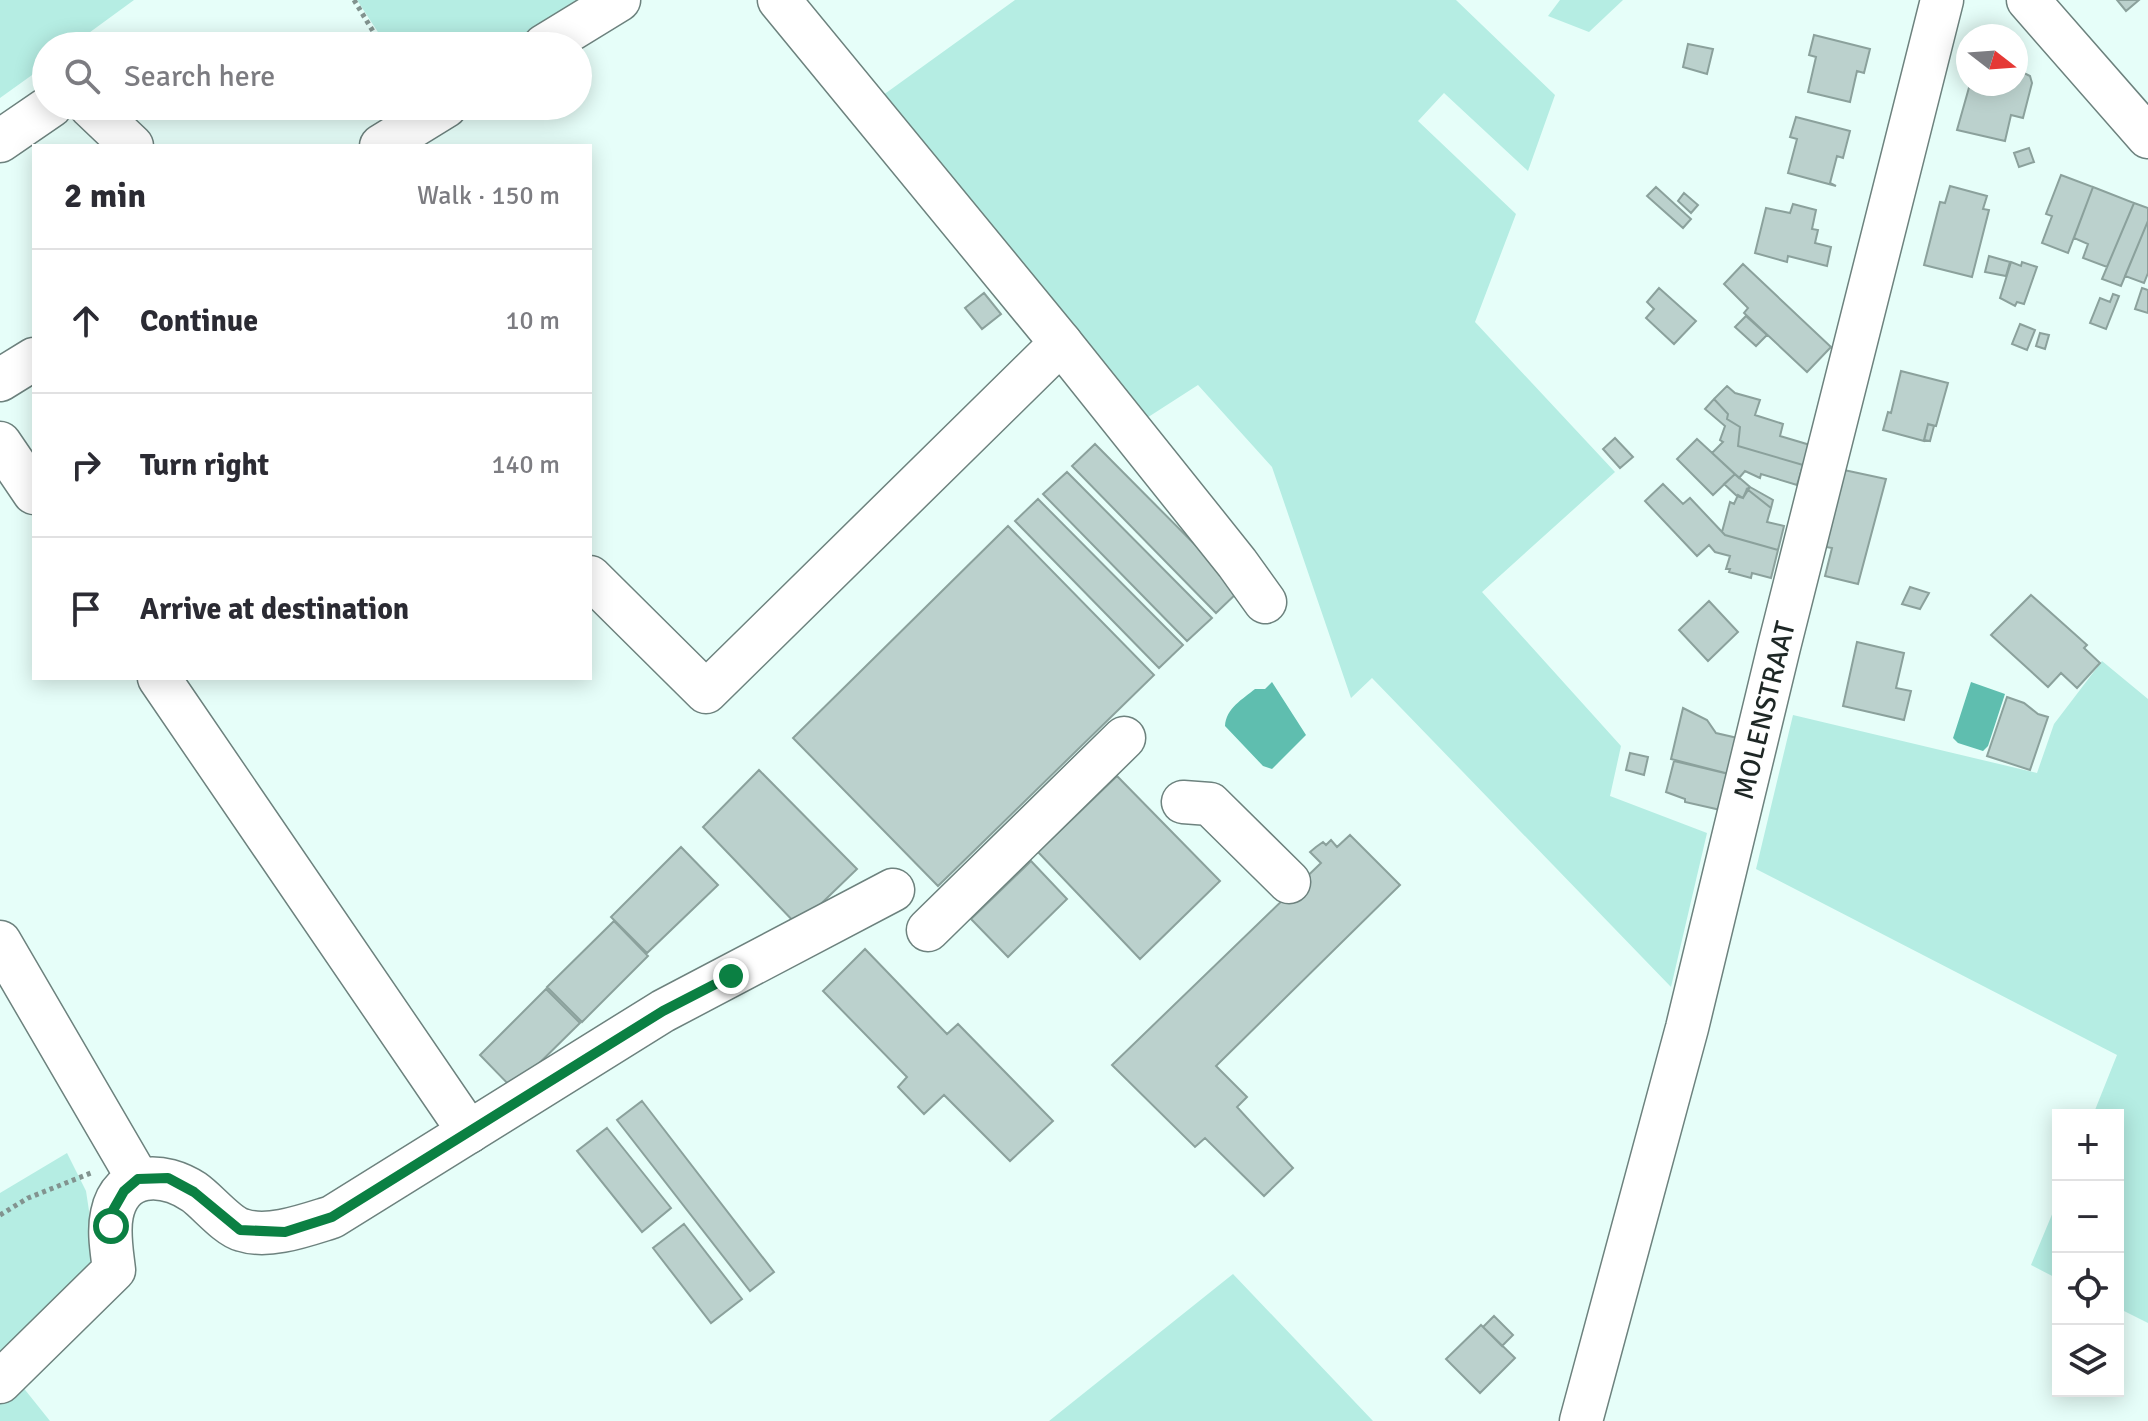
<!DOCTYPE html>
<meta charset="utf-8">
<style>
:root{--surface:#fff;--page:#f2f2f3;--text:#2b2b33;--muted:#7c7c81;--line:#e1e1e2}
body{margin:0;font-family:Signika,sans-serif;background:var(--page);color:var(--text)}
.controls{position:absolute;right:24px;bottom:24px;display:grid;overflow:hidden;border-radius:0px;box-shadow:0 4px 20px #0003}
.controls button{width:72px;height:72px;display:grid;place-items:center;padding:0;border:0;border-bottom:2px solid var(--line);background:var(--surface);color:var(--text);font:40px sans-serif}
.compass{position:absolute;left:1956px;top:24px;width:72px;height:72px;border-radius:50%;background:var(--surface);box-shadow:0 4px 20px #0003;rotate:107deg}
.stop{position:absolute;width:24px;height:24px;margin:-18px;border:6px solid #0b8043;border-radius:50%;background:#fff}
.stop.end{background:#0b8043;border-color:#fff;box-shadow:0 2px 8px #0008}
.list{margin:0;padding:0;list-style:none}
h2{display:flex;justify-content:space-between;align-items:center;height:104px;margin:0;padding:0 32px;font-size:34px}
h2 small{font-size:26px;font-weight:400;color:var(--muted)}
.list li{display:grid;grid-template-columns:52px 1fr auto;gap:24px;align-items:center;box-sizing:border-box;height:144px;padding:0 32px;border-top:2px solid var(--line)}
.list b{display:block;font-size:30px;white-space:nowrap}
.list em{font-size:26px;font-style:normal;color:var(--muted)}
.icon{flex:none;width:44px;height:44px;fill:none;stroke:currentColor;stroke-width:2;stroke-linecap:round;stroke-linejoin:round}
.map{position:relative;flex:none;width:2148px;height:1421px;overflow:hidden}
.search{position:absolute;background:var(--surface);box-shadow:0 4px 20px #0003;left:32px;top:32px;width:560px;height:88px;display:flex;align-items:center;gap:20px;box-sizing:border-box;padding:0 28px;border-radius:44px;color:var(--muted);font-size:30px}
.panel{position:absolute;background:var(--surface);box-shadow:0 4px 20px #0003;left:32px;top:144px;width:560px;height:536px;border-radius:0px}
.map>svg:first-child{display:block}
.green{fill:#b5ede3}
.water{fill:#5fbeaf}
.building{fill:#bbd1cd;stroke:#8ba19c;stroke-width:2}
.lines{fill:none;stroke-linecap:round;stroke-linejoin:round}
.minor-casing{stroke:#6d827e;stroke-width:45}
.path{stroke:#82938f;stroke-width:5;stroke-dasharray:4 4;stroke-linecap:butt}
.minor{stroke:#fff;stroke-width:42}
.route{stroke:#0b8043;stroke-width:10}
.labels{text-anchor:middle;stroke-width:8;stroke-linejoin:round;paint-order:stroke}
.street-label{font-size:28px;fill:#1e2725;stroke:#fff}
</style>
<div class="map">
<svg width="2148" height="1421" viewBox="0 0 2148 1421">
<rect width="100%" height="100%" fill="#e6fef9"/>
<!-- green -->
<path class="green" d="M 0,0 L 134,0 L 71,46 L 46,46 L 46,65 L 0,98 Z
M 357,0 L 584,0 L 507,46 L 387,46 Z
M 1015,0 L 1456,0 L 1555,95 L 1528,171 L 1444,93 L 1418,121 L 1516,214 L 1475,322 L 1615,472 L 1482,592 L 1621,746 L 1610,796 L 1707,833 L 1671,987 L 1372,678 L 1351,698 L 1272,467 L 1198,385 L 1139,423 L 879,98 Z
M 1560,0 L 1623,0 L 1589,32 L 1548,16 Z
M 2102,661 L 2148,699 L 2148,1323 L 2118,1308 L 2118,1115 L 2093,1115 L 2117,1055 L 1756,869 L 1793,715 L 2037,773 L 2054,724 Z
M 67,1153 L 86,1191 L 98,1270 L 0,1361 L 0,1193 Z
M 2058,1200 L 2058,1279 L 2031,1265 Z
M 1233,1274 L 1373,1421 L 1049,1421 Z
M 22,1386 L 50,1421 L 0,1421 L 0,1403 Z"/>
<!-- water -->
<path class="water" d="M 1272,682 L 1306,735 L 1272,769 L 1263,766 L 1225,726 C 1226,708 1243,699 1255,689 L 1265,689 Z
M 1971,682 L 2005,694 L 1988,746 L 1983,751 L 1958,743 L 1953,738 Z"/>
<!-- building -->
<path class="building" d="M 2117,0 L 2139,0 L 2126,11 Z
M 1814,35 L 1870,49 L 1864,73 L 1857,71 L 1850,102 L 1808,92 L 1816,57 L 1809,55 Z
M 1688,44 L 1713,49 L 1707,74 L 1683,67 Z
M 2016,69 L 2030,76 L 2032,83 L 2023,118 L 2011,115 L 2005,141 L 1957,130 L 1970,84 L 2016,84 Z
M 1796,117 L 1850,131 L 1843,158 L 1837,156 L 1830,183 L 1836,186 L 1788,173 L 1797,139 L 1790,137 Z
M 2029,148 L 2034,162 L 2019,167 L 2014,153 Z
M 2061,175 L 2093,187 L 2068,253 L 2042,243 L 2052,216 L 2046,214 Z
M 1950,186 L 1987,196 L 1983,209 L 1989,210 L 1972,277 L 1924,265 L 1940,202 L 1945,203 Z
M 1656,187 L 1691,219 L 1683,228 L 1647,196 Z
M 2093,187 L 2134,203 L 2107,267 L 2083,258 L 2088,244 L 2074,238 Z
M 1684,193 L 1698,205 L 1691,213 L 1678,201 Z
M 2134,203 L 2148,208 L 2148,221 L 2121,286 L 2102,279 Z
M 1793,204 L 1816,210 L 1812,229 L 1818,230 L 1815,243 L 1831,247 L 1827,266 L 1788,256 L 1787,262 L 1755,253 L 1766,208 L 1790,213 Z
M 2148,221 L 2148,273 L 2144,283 L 2125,276 Z
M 1989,256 L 2010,262 L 2006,276 L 1985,272 Z
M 2011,262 L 2021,266 L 2022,262 L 2037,267 L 2024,304 L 2017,302 L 2015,306 L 2000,298 Z
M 1743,264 L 1831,347 L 1807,372 L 1744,313 L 1748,308 L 1724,284 Z
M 1659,288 L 1696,321 L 1674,344 L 1646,318 L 1654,309 L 1647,302 Z
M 2142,288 L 2148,290 L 2148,313 L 2135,309 Z
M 984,293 L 1001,314 L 982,329 L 965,308 Z
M 2113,294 L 2119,296 L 2106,329 L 2090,323 L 2100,298 L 2110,302 Z
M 1746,316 L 1767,335 L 1756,346 L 1735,327 Z
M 2020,324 L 2035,330 L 2027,350 L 2012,344 Z
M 2040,333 L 2049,335 L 2045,349 L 2036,346 Z
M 1901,371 L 1948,383 L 1936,426 L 1928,424 L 1924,441 L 1883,430 L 1888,412 L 1891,413 Z
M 1727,386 L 1735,393 L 1760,400 L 1755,415 L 1783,424 L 1780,436 L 1810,445 L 1803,465 L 1738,446 L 1740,427 L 1727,419 L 1728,414 L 1714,399 Z
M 1714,399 L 1728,414 L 1727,419 L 1740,427 L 1738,446 L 1803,465 L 1797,485 L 1761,474 L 1760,478 L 1745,471 L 1739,478 L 1712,453 L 1723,442 L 1720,440 L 1725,426 L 1705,409 Z
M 1928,424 L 1934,426 L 1930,441 L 1924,440 Z
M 1615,438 L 1633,457 L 1620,468 L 1603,449 Z
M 1697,439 L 1735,474 L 1713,495 L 1677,459 Z
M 1095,444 L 1240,590 L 1216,613 L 1072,466 Z
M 1844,470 L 1886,479 L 1858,584 L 1825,576 L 1832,548 L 1826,547 Z
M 1067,472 L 1212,618 L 1187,641 L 1043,494 Z
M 1735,474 L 1750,487 L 1743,498 L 1737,496 L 1724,484 Z
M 1663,484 L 1683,504 L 1690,498 L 1725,535 L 1778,550 L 1771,578 L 1752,573 L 1751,578 L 1729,572 L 1730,569 L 1726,569 L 1730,556 L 1715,552 L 1709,545 L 1697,556 L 1645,501 Z
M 1750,487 L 1773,500 L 1771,508 L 1747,489 Z
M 1747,489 L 1771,508 L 1767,522 L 1784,526 L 1778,550 L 1725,535 L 1722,532 L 1730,502 L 1734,504 L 1738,495 L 1743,498 Z
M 1038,499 L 1183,645 L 1159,668 L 1015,521 Z
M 1008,526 L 1154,675 L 938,886 L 793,738 Z
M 1910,587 L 1929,593 L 1920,609 L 1902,604 Z
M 2031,595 L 2087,645 L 2084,648 L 2100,663 L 2077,688 L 2061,673 L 2048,687 L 1991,635 Z
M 1709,601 L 1738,632 L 1708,661 L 1679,630 Z
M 1857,642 L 1904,653 L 1896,688 L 1911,691 L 1904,720 L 1843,706 Z
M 2007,697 L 2024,703 L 2038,714 L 2048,717 L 2030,770 L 1987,756 Z
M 1683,708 L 1707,720 L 1716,733 L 1742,739 L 1733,775 L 1671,759 Z
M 1630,753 L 1648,757 L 1644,775 L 1626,770 Z
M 1674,761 L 1733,775 L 1725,811 L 1685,802 L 1685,799 L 1666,792 Z
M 759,770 L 857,869 L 798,926 L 703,827 Z
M 1117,776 L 1220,881 L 1140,959 L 1038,852 Z
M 1350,835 L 1400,885 L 1216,1066 L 1247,1097 L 1237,1107 L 1293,1168 L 1264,1196 L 1205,1138 L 1195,1147 L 1112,1065 L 1321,863 L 1310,852 L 1316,847 L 1323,842 L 1326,845 L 1331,840 L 1337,847 Z
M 681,847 L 718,885 L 647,953 L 611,917 Z
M 1031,861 L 1067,899 L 1008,957 L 971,919 Z
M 614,921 L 648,956 L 582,1022 L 547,987 Z
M 865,949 L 947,1034 L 958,1024 L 1053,1121 L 1010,1161 L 944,1095 L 924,1114 L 898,1087 L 907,1077 L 823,991 Z
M 546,989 L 580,1023 L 513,1089 L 480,1055 Z
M 642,1101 L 774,1272 L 750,1291 L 617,1120 Z
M 607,1128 L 671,1208 L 642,1232 L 577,1151 Z
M 684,1224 L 742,1299 L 711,1323 L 653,1248 Z
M 1494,1316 L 1513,1335 L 1502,1346 L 1483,1327 Z
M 1481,1325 L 1515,1358 L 1480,1393 L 1446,1359 Z"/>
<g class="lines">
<!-- minor casing -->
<g class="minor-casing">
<g id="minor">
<path d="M 2028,0 L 2148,137"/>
<path d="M 544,46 L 619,0"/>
<path d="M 90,106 L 132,146"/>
<path d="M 0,141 L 51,106"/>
<path d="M 381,146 L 446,106"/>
<path d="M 1061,343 L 1237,563 L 1265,602"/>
<path d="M 0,380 L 34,359"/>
<path d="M 0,443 L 34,493"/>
<path d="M 590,577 L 706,692 L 1061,343 L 779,0"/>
<path d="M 159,678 L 469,1132"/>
<path d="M 1183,802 L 1210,804 L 1289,882"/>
<path d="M 928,930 L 1124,738"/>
<path d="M 0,942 L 138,1179"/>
<path d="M 0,1382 L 114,1270 C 112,1252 108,1232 112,1214 C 121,1170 163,1172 194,1192 C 207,1201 227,1226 242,1230 C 269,1239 306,1225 332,1217 L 663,1011 L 893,890"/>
<path id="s1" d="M 1581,1421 L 1687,1028 L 1779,647 L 1942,0"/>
</g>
</g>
<!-- path -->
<path class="path" d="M 354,0 L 382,46
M 0,1215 L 28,1198 L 91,1173"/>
<!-- minor -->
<use href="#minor" class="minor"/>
</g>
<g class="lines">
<!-- route -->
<path class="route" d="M 111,1226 L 112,1212 L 124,1191 L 138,1179 L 168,1178 L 194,1192 L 240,1230 L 285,1232 L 332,1217 L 663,1011 L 731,976"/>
</g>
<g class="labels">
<!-- street labels -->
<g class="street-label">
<text dy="10" stroke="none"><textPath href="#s1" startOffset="734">MOLENSTRAAT</textPath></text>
</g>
</g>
</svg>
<div class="controls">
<button>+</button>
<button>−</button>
<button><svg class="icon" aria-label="locate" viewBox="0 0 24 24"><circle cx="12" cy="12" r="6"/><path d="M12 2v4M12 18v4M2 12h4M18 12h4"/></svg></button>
<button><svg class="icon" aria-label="layers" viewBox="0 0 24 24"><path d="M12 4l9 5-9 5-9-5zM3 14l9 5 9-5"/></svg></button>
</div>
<svg class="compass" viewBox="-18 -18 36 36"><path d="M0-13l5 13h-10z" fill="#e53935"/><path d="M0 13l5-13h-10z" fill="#7c7c81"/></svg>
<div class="stop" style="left:111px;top:1226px"></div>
<div class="stop end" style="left:731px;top:976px"></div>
<div class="search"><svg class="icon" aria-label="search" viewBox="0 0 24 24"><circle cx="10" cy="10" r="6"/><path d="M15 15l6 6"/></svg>Search here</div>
<section class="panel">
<h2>2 min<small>Walk · 150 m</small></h2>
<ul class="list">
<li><svg class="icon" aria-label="ahead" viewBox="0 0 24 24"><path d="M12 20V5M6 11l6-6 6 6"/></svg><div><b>Continue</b></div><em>10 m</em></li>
<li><svg class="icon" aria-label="right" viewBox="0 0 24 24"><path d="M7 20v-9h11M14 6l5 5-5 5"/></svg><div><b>Turn right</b></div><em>140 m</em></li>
<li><svg class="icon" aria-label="arrive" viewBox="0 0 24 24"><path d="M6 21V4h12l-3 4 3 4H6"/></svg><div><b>Arrive at destination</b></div></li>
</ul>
</section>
</div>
